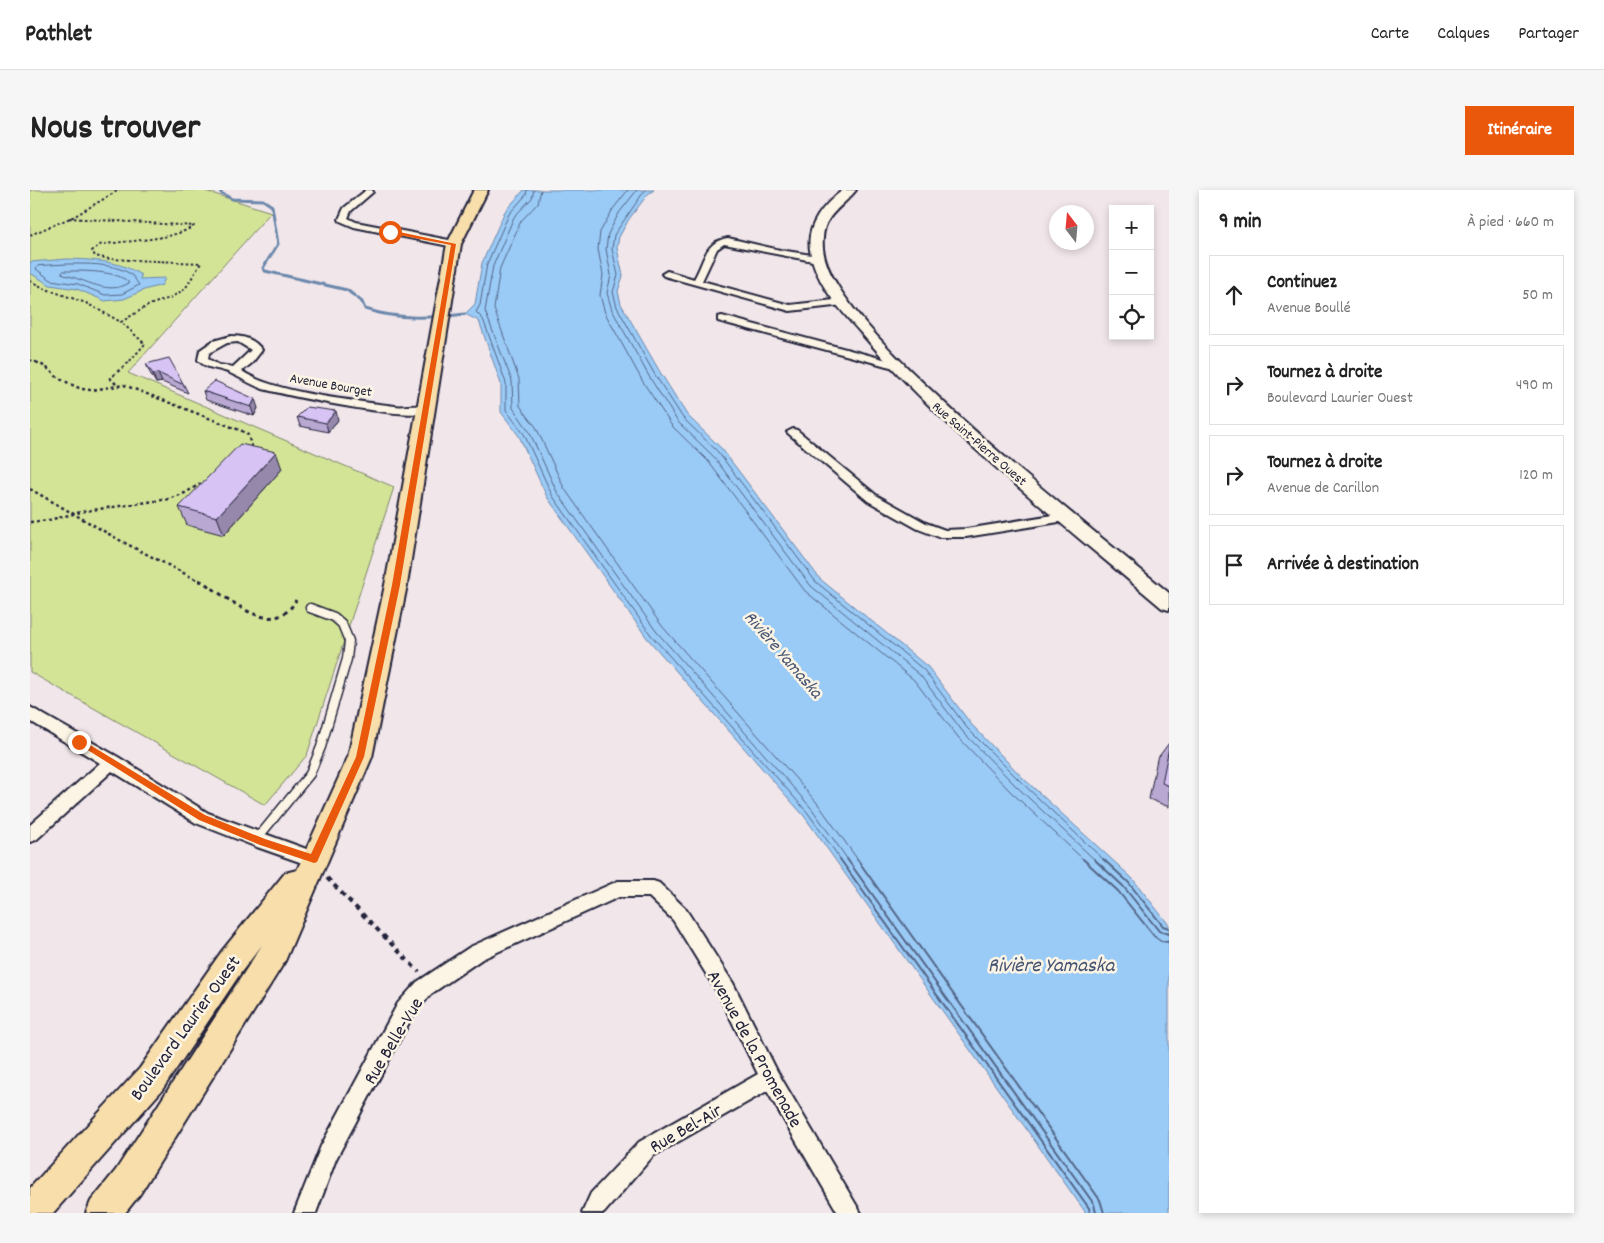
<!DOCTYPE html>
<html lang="fr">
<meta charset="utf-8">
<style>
:root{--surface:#fff;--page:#f6f6f6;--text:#222;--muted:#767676;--line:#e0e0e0;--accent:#ea580c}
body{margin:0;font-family:Dekko,sans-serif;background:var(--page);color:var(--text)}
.controls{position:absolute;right:15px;top:15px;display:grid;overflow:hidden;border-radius:0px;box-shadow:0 2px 8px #0003}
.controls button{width:45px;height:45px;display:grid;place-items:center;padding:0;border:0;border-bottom:1px solid var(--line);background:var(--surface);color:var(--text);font:25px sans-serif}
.compass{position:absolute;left:1019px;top:15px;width:45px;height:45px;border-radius:50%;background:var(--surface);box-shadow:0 2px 8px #0003;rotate:344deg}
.stop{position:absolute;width:15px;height:15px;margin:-11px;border:4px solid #ea580c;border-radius:50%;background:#fff}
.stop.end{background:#ea580c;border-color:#fff;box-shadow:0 1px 5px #0008}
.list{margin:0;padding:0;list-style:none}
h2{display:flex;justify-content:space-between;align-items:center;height:65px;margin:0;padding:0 20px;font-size:21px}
h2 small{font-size:16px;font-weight:400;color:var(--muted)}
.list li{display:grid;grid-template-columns:32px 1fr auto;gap:15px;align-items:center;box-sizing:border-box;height:80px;margin:0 10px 10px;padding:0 10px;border:1px solid var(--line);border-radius:0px}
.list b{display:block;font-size:19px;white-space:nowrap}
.list p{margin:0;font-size:16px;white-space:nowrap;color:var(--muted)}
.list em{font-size:16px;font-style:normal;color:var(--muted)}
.icon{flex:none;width:28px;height:28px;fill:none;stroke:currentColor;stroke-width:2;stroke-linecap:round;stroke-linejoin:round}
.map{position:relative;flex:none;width:1139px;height:1023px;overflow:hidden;border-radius:0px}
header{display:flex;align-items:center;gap:30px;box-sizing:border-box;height:70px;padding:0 25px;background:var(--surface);border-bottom:1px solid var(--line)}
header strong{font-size:24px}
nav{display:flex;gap:28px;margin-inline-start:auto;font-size:18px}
.intro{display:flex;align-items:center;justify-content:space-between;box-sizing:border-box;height:120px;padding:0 30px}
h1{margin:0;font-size:35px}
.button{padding:12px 22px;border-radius:0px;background:var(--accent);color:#fff;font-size:18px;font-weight:700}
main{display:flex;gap:30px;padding:0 30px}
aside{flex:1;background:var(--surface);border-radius:0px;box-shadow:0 2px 8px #0003}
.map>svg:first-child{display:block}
.green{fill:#d4e497;stroke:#7b8369}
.water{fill:#9acaf6;stroke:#6a87ab}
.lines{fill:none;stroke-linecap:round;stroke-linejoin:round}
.shore-far1{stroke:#526586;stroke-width:1}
.shore{stroke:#526586;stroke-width:2}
.stream{stroke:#6a87ab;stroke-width:3}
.lane-casing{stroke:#22223b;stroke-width:11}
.street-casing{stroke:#22223b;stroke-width:4}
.secondary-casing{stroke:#22223b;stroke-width:4}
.primary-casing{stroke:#22223b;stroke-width:4}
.path-far3{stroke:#22223b;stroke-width:2;stroke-dasharray:2.5 2.5;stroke-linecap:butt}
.path-far2{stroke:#22223b;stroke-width:2.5;stroke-dasharray:3 3;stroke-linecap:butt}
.path-far1{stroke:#22223b;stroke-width:3;stroke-dasharray:4 4;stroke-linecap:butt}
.path{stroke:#22223b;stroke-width:4;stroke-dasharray:5 5;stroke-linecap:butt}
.lane{stroke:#fcf5e5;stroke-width:8}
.street{fill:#fcf5e5;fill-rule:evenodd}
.secondary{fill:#fcf5e5;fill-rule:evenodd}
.primary{fill:#f8deab;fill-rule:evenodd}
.wall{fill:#b9a8d2;stroke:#22223b}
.shaded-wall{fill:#9688ab;stroke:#22223b}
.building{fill:#d7c3f4;stroke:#22223b}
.route{fill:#ea580c}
.labels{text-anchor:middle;stroke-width:5;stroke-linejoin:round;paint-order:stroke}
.far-street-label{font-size:14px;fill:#22223b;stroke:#fcf5e5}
.water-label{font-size:18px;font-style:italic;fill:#465473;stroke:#fcf5e5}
.near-street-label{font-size:19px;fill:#22223b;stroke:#fcf5e5}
.near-water-label{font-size:21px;font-style:italic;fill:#465473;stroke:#fcf5e5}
</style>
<header>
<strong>Pathlet</strong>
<nav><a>Carte</a><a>Calques</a><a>Partager</a></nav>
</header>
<div class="intro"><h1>Nous trouver</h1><a class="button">Itinéraire</a></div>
<main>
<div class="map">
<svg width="1139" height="1023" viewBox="0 0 1139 1023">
<rect width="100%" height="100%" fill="#f1e6ea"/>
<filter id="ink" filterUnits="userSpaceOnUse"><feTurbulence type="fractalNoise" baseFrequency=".02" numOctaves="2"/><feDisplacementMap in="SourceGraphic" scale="10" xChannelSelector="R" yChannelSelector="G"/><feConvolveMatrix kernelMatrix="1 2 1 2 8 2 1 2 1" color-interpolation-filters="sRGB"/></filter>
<g filter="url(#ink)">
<!-- green -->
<path class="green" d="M 0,0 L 172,0 L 241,22 L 98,183 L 364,297 L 277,565 L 235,615 L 0,482 Z"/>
<!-- water -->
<path class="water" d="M 494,0 L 624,0 L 618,4 L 599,29 L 589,47 L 587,58 L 593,86 L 588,101 L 591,114 L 630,182 L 657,225 L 692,259 L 790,389 L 898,477 L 941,534 L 993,588 L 1102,688 L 1139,735 L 1139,1023 L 1056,1023 L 774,626 L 617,448 L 517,307 L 489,246 L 471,222 L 471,194 L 449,131 L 435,124 L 445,114 L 452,73 L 475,21 Z
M 37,69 C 62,70 89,70 111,85 L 110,89 L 135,88 L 132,95 L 114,100 L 94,109 L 75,111 L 47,99 L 20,95 L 0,83 L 0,72 Z"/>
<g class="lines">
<!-- shore-far1 -->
<path class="shore-far1" d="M 497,0 L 496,5 L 479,24 L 457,74 L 450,115 L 446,122 L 453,129 L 476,193 L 476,220 L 494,244 L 522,305 L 621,445 L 778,623 L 811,670
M 504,0 L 502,8 L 484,27 L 463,76 L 455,121 L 482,191 L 483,218 L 499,241 L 527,302 L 626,441 L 782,619 L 818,670
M 511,0 L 508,13 L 491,31 L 470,78 L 464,119 L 489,189 L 490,216 L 506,237 L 534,298 L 632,436 L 788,614 L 828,670
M 598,0 L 583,19 L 570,42 L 568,59 L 573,85 L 570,105 L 575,123 L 613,192 L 642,236 L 678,271 L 775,401 L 884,490 L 928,547 L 980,601 L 1054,670
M 607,0 L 589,23 L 578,44 L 576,59 L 581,85 L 577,103 L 582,120 L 620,188 L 648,232 L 683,266 L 781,396 L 890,485 L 933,542 L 986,596 L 1065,670
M 615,0 L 584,45 L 582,59 L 588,85 L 583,102 L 587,117 L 625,185 L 653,228 L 688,262 L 786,392 L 894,480 L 937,538 L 990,591 L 1074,670
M 37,74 C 56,74 82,73 99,83 C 104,86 106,91 109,95 L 92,104 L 75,105 L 48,94 L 21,90 L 6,79 L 8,76 Z
M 34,81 C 50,81 89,80 99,93 C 77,106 56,89 34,85 L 32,83 Z"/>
<!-- shore -->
<path class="shore" d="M 810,669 L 1059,1018 L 1060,1023
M 817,669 L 1064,1014 L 1066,1023
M 827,669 L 1070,1010 L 1074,1023
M 1053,669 L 1088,701 L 1124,746 L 1131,751 L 1139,752
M 1064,669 L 1093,696 L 1129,741 L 1139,744
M 1073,669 L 1098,692 L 1133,736 L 1139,738"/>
<!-- stream -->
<path class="stream" d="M 190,0 L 191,3 L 202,9 L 233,10 L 242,16 L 248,54 L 233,78 L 235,81 L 317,100 L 332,112 L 335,119 C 368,130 401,128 435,124"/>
<!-- lane casing -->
<g class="lane-casing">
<path id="lane" d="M 226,650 L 280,584 L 291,557 L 317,469 L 319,451 L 312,434 L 304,427 L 280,418"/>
</g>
<!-- street casing -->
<g class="street-casing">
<path id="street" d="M 334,0 L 342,0 L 343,2 L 321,21 L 318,28 L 326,32 L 424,51 L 429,54 L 424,57 L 324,37 L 310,31 L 309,29 L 314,18 L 335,1 Z
M 698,48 L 750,60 L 788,66 L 793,69 L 788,72 L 694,54 L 687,59 L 672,91 L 760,115 L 813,109 L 818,112 L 813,115 L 760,121 L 634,86 L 632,84 L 637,81 L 664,89 C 675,71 674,52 698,48 Z
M 692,126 L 872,174 L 873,176 L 868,179 L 688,131 L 688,127 Z
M 201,146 C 214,146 224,149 232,160 L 222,173 L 212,181 C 243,203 325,211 365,216 C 375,218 394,212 402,220 C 388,234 256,205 233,199 C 222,195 213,189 202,184 C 191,178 177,180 168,170 L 170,160 L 183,151 ZM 208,152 L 221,160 L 203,177 L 189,175 L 178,169 L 179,163 L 197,153 Z
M 763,239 L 767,240 L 846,305 L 896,333 L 915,340 L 936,339 L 1035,323 L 1041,327 L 1035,331 L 936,347 L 909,347 L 888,339 L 838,311 L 759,244 L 757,242 Z
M 0,517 L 88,567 L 178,623 L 290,664 L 293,669 L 290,674 L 284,677 L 227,657 L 166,633 L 82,581 L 6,650 L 0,652 L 0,635 L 70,573 L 0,531 Z
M 588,691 L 623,691 L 629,693 L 655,718 L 703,793 L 747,881 L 831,1023 L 808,1023 L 737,901 L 623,966 L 574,1023 L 552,1023 L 561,1003 L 609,952 L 728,884 L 689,805 L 643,730 L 619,707 L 589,707 L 452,769 L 401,804 L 382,827 L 306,969 L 286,1023 L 264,1023 L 291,956 L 368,813 L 387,792 L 440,757 Z"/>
</g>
<!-- secondary casing -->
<g class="secondary-casing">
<path id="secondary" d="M 813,0 L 826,0 C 813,17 794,24 793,48 C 791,66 800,84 809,98 C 832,134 871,172 903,202 C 977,273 1059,337 1139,403 L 1139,420 L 1132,418 L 1113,402 C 1016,320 914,240 831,143 C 810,119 785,93 780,60 C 776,35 794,14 813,0 Z"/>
</g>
<!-- primary casing -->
<g class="primary-casing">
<path id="primary" d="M 444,0 L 458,0 L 431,54 L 377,395 L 342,567 L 255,771 L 110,1004 L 95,1023 L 56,1023 L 61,1011 L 86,980 L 232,755 L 212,781 L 132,900 L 23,1023 L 0,1023 L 0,998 L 110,878 L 192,761 L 255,683 L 267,680 L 318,567 L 355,395 L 417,54 Z"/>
</g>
<!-- path-far3 -->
<path class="path-far3" d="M 39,28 L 164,36 C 141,51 97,50 69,55 L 62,61 L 65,66 L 79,69 L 171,73 L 155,99 L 140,108 L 119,115 L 91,132 L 115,154 L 98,173
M 0,45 L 45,26 L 87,1
M 0,91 L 16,99 L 56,113 L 91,132
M 0,170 L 9,173"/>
<!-- path-far2 -->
<path class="path-far2" d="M 6,172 L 16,177 L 28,188 L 51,199 L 62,200 L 94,195 L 212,241 L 218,245 L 223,261
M 86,194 L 80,188 L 99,172
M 0,299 L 93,352 L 171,392
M 0,332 L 19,330 L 55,321 L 139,309 L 155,303 L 175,291"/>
<!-- path-far1 -->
<path class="path-far1" d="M 169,390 C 197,405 242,453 266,410"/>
<!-- path -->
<path class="path" d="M 297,688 L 389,782"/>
<!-- lane -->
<use href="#lane" class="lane"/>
<!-- street -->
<use href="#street" class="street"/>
<!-- secondary -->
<use href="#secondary" class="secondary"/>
<!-- primary -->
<use href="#primary" class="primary"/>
</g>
<!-- wall -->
<path class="wall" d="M 116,174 L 154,195 L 158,203 L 132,192 L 126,193 L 120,183 Z
M 173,201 L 228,218 L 224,226 L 176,210 Z
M 267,227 L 308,230 L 298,242 L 270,236 Z
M 252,279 L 194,345 L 157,335 L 149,317 Z
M 1139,553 L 1139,617 L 1119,609 L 1127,569 Z"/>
<!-- shaded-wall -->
<path class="shaded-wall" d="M 128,183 L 132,192 L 126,193 L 123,184 Z
M 225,209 L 228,218 L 224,226 L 221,217 Z
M 306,221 L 308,230 L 298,242 L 296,233 Z
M 246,262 L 252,279 L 194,345 L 187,327 Z"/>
<!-- building -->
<path class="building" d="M 139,168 L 154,195 L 128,183 L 123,184 L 116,174 Z
M 185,191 L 225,209 L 221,217 L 173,201 Z
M 277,217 L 306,221 L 296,233 L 267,227 Z
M 210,254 L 246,262 L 187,327 L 149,317 Z
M 1139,557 L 1139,596 L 1132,593 Z"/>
</g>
<!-- route -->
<path class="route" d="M 360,40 L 426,54 L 370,395 L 334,567 L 287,672 L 284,673 L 230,655 L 169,630 L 45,552 L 46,550 L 52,550 L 175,625 L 235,649 L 281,664 L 326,567 L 362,395 L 421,55 L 358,43 Z"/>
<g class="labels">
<!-- far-street labels -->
<g class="far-street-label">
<text transform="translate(301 194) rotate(10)" y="5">Avenue Bourget</text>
<text transform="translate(950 253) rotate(41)" y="5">Rue Saint-Pierre Ouest</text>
</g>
<!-- water labels -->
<g class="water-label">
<text transform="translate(754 464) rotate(49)" y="6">Rivière Yamaska</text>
</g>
<!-- near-street labels -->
<g class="near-street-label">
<text transform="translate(154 837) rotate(-54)" y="7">Boulevard Laurier Ouest</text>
<text transform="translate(362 850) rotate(-59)" y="7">Rue Belle-Vue</text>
<text transform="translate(726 858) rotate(61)" y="7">Avenue de la Promenade</text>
<text transform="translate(655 937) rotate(-30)" y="7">Rue Bel-Air</text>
</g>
<!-- near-water labels -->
<g class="near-water-label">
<text x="1021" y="781">Rivière Yamaska</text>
</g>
</g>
</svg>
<div class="controls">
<button>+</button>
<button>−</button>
<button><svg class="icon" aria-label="locate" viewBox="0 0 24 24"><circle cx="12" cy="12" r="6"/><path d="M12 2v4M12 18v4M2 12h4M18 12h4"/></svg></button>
</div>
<svg class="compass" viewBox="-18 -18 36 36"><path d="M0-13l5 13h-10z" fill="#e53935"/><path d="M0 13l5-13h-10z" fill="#767676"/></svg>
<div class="stop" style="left:360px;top:42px"></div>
<div class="stop end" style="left:49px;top:552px"></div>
</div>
<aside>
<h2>9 min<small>À pied · 660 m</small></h2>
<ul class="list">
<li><svg class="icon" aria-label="ahead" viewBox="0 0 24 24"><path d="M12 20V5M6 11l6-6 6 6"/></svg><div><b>Continuez</b><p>Avenue Boullé</p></div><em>50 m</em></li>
<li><svg class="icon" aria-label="right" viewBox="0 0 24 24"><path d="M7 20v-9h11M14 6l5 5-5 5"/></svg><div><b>Tournez à droite</b><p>Boulevard Laurier Ouest</p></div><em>490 m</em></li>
<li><svg class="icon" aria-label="right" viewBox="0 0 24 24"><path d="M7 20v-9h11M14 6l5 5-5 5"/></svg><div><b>Tournez à droite</b><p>Avenue de Carillon</p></div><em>120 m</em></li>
<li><svg class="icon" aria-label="arrive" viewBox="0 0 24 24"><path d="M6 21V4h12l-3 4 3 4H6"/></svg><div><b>Arrivée à destination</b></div></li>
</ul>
</aside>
</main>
